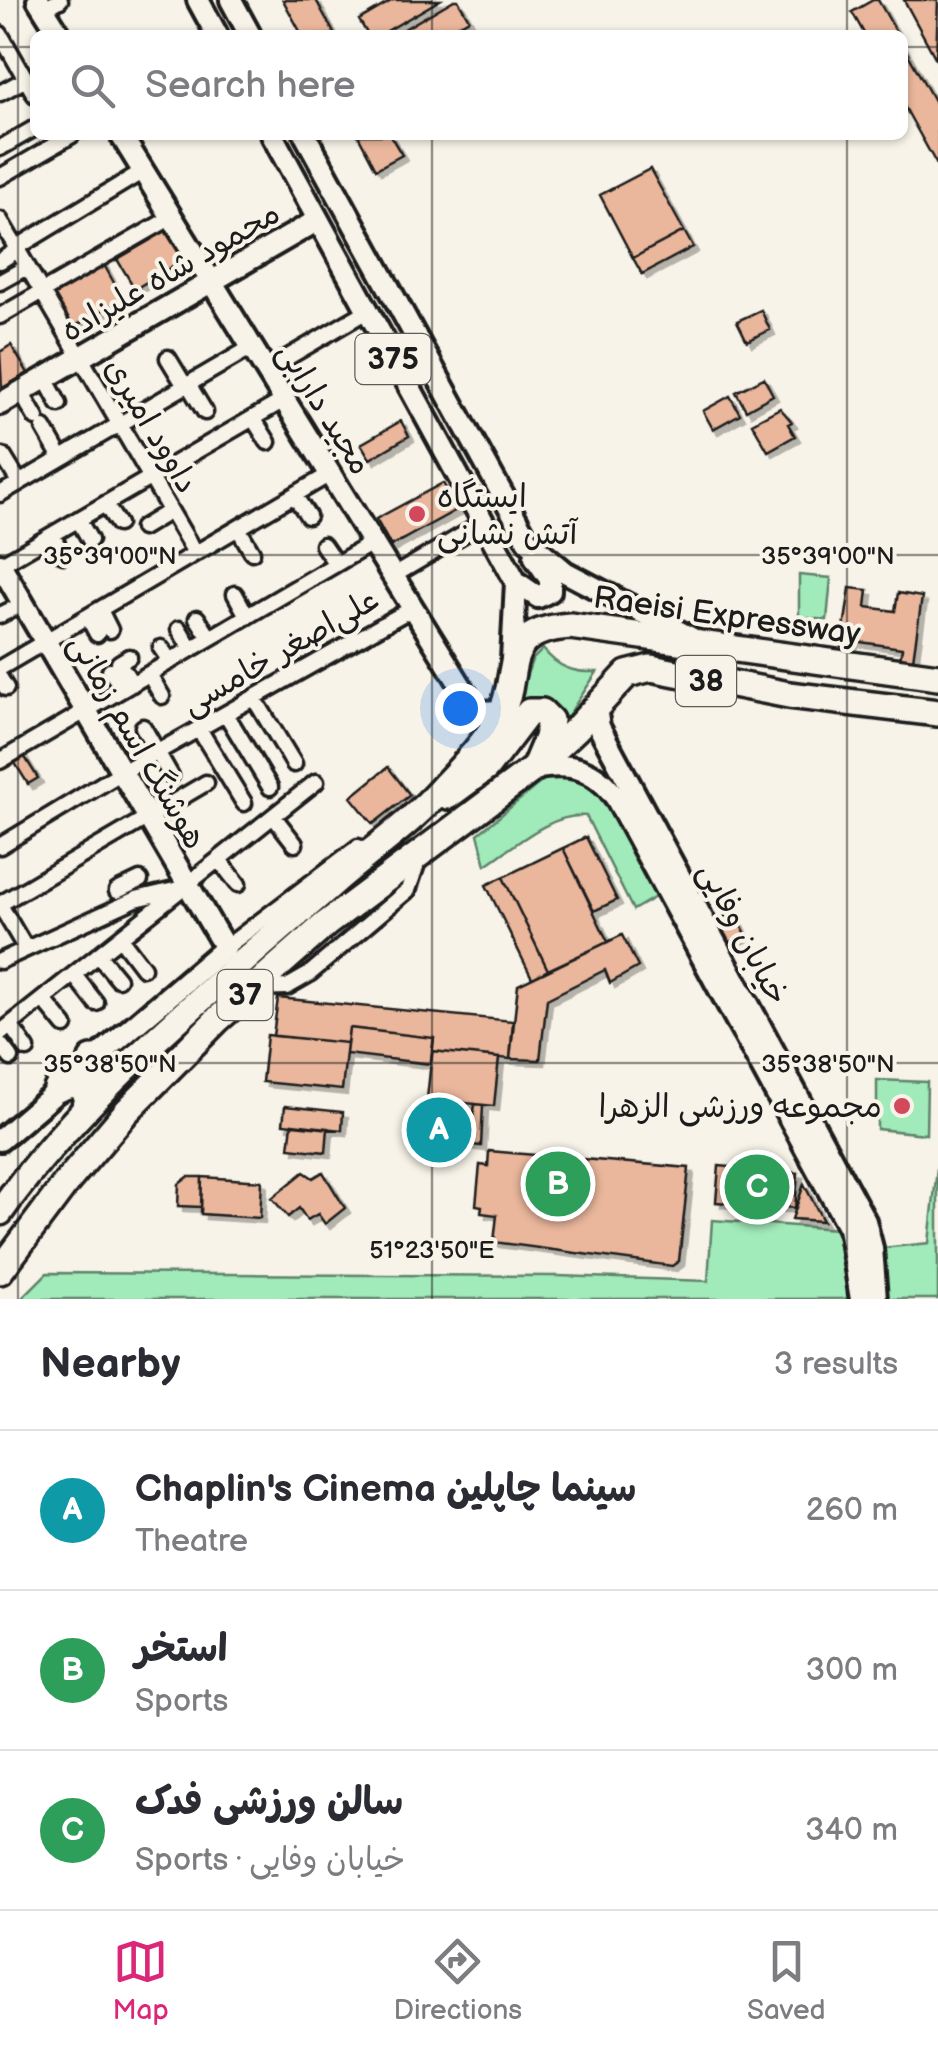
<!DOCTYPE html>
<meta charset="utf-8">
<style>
:root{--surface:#fff;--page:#f7f7f7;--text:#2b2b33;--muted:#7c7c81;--line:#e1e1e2;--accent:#db2777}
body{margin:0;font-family:"Balsamiq Sans","Playpen Sans Arabic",sans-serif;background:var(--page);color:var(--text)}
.you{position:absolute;left:460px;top:708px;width:35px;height:35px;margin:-25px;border:8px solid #fff;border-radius:50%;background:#1a73e8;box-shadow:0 0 0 15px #1a73e833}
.badge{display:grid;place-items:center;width:65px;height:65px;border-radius:50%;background:var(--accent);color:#fff;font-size:32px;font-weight:700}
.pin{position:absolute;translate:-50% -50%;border:5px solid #fff;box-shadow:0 2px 10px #0006}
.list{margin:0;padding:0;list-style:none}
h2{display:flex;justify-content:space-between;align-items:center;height:130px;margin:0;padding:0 40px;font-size:42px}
h2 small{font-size:32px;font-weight:400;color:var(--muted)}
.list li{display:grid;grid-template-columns:65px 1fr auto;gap:30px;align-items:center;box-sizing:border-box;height:160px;padding:0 40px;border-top:2px solid var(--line)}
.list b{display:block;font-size:38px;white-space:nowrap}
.list p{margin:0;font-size:32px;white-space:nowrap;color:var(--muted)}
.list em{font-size:32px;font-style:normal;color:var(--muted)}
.icon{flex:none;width:55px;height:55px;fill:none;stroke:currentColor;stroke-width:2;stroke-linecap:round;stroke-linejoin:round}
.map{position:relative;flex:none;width:938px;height:1299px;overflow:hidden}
.search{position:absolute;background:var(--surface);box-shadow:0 2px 8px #0004;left:30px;right:30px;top:30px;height:110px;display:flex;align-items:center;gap:25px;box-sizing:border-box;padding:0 35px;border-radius:15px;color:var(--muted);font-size:38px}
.sheet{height:610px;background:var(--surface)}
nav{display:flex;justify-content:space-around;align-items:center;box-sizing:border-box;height:140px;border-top:2px solid var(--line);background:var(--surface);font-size:28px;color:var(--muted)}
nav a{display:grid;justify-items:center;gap:5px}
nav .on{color:var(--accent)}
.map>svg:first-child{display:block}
.green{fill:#a1eab9;stroke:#5e836a;stroke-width:2.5}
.building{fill:#eab79c;stroke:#1c1c1c;stroke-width:2.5;filter:url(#shadow)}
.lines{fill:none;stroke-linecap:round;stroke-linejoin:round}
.street-casing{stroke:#1c1c1c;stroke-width:21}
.secondary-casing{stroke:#1c1c1c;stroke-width:28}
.primary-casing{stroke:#1c1c1c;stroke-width:28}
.highway-casing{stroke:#1c1c1c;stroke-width:32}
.street{stroke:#f7f3e8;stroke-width:14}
.secondary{stroke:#f7f3e8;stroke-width:20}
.primary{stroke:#f7f3e8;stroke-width:20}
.highway{stroke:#f7f3e8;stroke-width:25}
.ticks{fill:none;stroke:#1c1c1c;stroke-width:2.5;stroke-opacity:0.45}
.poi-dot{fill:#d1495b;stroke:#f7f3e8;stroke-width:4}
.labels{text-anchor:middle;stroke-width:8;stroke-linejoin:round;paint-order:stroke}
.shield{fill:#f7f3e8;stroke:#5e5c59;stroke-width:2.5}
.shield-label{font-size:30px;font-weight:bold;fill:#1c1c1c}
.street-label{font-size:32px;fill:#1c1c1c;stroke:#f7f3e8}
.poi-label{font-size:32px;fill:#1c1c1c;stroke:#f7f3e8;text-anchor:start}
.ticks-label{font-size:25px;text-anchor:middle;fill:#1c1c1c;stroke:#f7f3e8;stroke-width:8;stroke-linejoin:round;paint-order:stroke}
</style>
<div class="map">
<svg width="938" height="1299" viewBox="0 0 938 1299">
<defs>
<filter id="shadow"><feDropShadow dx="5" dy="5" stdDeviation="0" flood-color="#0004"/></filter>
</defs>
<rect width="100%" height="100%" fill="#f7f3e8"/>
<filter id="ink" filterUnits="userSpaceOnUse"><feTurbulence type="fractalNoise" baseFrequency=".01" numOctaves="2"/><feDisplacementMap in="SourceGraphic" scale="20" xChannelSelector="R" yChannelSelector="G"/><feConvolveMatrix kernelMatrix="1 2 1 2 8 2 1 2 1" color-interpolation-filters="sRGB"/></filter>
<g filter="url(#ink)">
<!-- green -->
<path class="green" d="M 799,575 L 831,578 L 827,620 L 799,617 Z
M 543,649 C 558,668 574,673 597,672 L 560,728 L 559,714 L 551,703 L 538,700 L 514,712 L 532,660 Z
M 546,778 L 570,778 L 596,789 L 657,896 L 633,910 L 586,816 C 550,813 515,846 486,865 L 478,834 Z
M 877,1080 L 927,1082 L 926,1134 L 877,1129 Z
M 938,1159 L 938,1299 L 884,1299 L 881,1248 L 929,1243 Z
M 712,1220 L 836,1229 L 851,1299 L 21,1299 L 47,1273 L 558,1276 L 708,1281 Z"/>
<!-- building -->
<path class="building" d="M 283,0 L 316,0 L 335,35 L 302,35 Z
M 393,0 L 440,0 L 380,35 L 368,35 L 359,20 Z
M 454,0 L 458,0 L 469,19 L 441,35 L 394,35 Z
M 873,0 L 878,0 L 898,35 L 865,35 L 852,12 Z
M 904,0 L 938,0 L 936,59 Z
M 903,45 L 938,108 L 938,167 L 903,104 Z
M 358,135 L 390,135 L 402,155 L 376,169 Z
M 650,169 L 684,231 L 633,258 L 600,195 Z
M 170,223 L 189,256 L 135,289 L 115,256 Z
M 684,231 L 693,247 L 642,274 L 633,258 Z
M 103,263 L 123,299 L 68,330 L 48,294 Z
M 761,310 L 770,330 L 747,341 L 737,321 Z
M 11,345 L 28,373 L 2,389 L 0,352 Z
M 764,378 L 773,395 L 746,410 L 736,392 Z
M 730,396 L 740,414 L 713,429 L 703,411 Z
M 780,408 L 792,422 L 788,424 L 795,436 L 768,451 L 752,423 Z
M 401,421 L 409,436 L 370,459 L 361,444 Z
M 443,483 L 458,509 L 391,546 L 376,519 Z
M 850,588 L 868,590 L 866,607 L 895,611 L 898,593 L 922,597 L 913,660 L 900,659 L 902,648 L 853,641 L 852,651 L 841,649 Z
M 23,754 L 38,778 L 28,784 L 13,760 Z
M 388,767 L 410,795 L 373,824 L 351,797 Z
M 586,837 L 617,900 L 594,911 L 563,848 Z
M 563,848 L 608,942 L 548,970 L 503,877 Z
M 503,877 L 548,970 L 532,978 L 486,885 Z
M 734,912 L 746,935 L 727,944 L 715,921 Z
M 622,935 L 638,967 L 610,983 L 605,970 L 547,999 L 540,1060 L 510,1059 L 518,985 Z
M 278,998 L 513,1021 L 510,1059 L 432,1051 L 434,1038 L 349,1028 L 347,1043 L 273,1036 Z
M 349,1028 L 434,1038 L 431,1064 L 346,1054 Z
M 267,1035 L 347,1043 L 342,1090 L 262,1082 Z
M 432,1051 L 499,1058 L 494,1106 L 427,1099 Z
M 437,1100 L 445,1101 L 444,1142 L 423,1139 L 425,1121 L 435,1122 Z
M 475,1104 L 483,1105 L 481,1146 L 463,1144 L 465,1124 L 472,1125 Z
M 285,1106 L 343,1112 L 342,1130 L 283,1124 Z
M 292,1124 L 328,1128 L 326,1152 L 289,1148 Z
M 489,1151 L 689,1168 L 679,1261 L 672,1266 L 494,1242 L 497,1215 L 481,1213 L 482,1206 L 476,1205 L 480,1165 L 488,1166 Z
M 719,1166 L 798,1173 L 795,1208 L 716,1202 Z
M 304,1172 L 313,1178 L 323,1172 L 345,1208 L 325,1224 L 318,1214 L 307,1220 L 299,1208 L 288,1217 L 272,1198 Z
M 188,1177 L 202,1177 L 201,1207 L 178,1206 L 179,1184 Z
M 202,1177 L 262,1181 L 260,1218 L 201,1214 Z
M 804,1184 L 823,1221 L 792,1219 Z"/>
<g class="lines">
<!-- street casing -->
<g class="street-casing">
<path id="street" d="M 44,9 L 60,0
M 0,34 L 35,95
M 0,93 L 26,79
M 0,148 L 35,128
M 0,177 L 72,135
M 0,220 L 195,553
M 16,248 L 143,171
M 0,261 L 17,250
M 0,282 L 27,267
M 0,316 L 172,217
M 168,358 L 185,386
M 266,370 L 367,311
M 45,378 L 59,404
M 188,384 L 205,412
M 21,392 L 36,418
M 253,418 L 268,442
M 44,428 L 61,458
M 3,456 L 19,482
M 0,494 L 252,347
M 294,495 L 308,516
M 105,504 L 118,524
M 78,519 L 90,540
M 142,528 L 170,511
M 238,528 L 252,552
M 52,535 L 63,555
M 323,545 L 336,564
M 0,565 L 284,400
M 393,576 L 471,530
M 235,594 L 247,616
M 100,610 L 110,630
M 0,615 L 23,604
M 88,617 L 97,634
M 197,618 L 210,638
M 179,629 L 191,649
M 161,648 L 170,661
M 129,657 L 119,663 L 132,684
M 0,668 L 330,474
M 110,670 L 123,689
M 149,674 L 162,696
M 0,678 L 6,688
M 254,698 L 294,764
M 226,714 L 270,787
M 143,727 L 171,776
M 199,729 L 244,803
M 0,761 L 372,543
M 274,817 L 295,844
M 0,846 L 122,772 L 413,608
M 220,861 L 238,884
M 117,891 L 140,880
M 0,904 L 206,783
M 0,905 L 26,949
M 121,939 L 143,968
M 225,948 L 358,847
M 99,956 L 118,979
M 0,961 L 136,899 L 183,888
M 74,975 L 96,1003
M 255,988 L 287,987 L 308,975 L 408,890 L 418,861
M 43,999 L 65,1026
M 10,1025 L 27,1049
M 0,1033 L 316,782
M 0,1044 L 11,1058"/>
</g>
<!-- secondary casing -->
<g class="secondary-casing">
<path id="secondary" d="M 38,0 L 60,35
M 121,135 L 477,712 L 502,711
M 0,404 L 318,220
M 0,564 L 225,948 L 0,1140
M 596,708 L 599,727 L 865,1221 L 872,1248 L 876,1299
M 533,769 C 569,762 594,767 616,798 L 849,1228 L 861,1299"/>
</g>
<!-- primary casing -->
<g class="primary-casing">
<path id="primary" d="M 198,0 L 217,35
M 231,0 L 250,35
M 272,135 L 516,582 L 512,660
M 305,135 L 528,541 L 565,572 L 693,639
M 516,582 L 538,597 L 550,591 L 550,579 L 535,557"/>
</g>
<!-- highway casing -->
<g class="highway-casing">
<path id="highway" d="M 448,796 L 486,768 L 529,712 L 542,712 L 550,720 L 547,738 L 536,764
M 92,1059 L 89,1070 L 94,1083 L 111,1082
M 57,1089 L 70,1084 L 84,1087 L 87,1097 L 84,1111
M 0,1212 C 87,1088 227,977 340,877 C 375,847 412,822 443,787 C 464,765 485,743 500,716 C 522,674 496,631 570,626 L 938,677
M 0,1271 L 66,1183 L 127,1111 L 218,1019 L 326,924 L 533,769 L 577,728 L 627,674 L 651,668 L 789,695 L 938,713"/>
</g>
<!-- street -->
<use href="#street" class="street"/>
<!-- secondary -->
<use href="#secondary" class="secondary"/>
<!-- primary -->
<use href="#primary" class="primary"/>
<!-- highway -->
<use href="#highway" class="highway"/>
</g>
</g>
<!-- ticks -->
<path class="ticks" d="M 18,0 L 18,1299M 432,0 L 432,35M 847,0 L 847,35M 0,47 L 35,47M 903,47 L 938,47M 432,135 L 432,1299M 847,135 L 847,1299M 0,555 L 938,555M 0,1063 L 938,1063"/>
<!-- markers -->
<g class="poi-dot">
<circle cx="417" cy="514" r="10"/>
<circle cx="902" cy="1106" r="10"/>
</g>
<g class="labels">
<!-- shield labels -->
<g class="shield">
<rect x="355.5" y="334" width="75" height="50" rx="8"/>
<rect x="676" y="656" width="60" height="50" rx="8"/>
<rect x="217.5" y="970" width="55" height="50" rx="8"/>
</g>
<g class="shield-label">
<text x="393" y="369">375</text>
<text x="706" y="691">38</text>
<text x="245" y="1005">37</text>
</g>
<!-- street labels -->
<g class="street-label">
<text transform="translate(170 271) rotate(-30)" y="11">محمود شاه علیزاده</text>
<text transform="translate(325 408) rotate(58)" y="11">مجید دارابی</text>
<text transform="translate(152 425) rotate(59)" y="11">داوود امیری</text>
<text transform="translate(727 615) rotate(8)" y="11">Raeisi Expressway</text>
<text transform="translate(280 651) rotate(-30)" y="11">علی‌اصغر خامسی</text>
<text transform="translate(138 741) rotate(60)" y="11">هوشنگ اسم زمانی</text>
<text transform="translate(744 933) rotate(62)" y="11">خیابان وفایی</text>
</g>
<!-- poi labels -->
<g class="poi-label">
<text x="437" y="507">ایستگاه<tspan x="437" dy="37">آتش نشانی</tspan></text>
<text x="882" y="1117" text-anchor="end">مجموعه ورزشی الزهرا</text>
</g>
</g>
<g class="ticks-label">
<text x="110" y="564">35°39'00"N</text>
<text x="828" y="564">35°39'00"N</text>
<text x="110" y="1072">35°38'50"N</text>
<text x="828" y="1072">35°38'50"N</text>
<text x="432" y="1258">51°23'50"E</text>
</g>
</svg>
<div class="you"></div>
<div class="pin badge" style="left:439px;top:1130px;background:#0f9aa8">A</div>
<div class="pin badge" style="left:558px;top:1184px;background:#2e9e5b">B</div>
<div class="pin badge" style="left:757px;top:1187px;background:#2e9e5b">C</div>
<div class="search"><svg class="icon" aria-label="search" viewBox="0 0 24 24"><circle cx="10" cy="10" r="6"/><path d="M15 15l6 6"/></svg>Search here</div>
</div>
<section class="sheet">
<h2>Nearby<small>3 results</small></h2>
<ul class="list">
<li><span class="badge" style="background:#0f9aa8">A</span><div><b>Chaplin's Cinema سینما چاپلین</b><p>Theatre</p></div><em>260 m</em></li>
<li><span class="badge" style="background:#2e9e5b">B</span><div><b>استخر</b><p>Sports</p></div><em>300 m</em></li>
<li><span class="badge" style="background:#2e9e5b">C</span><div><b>سالن ورزشی فدک</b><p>Sports · خیابان وفایی</p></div><em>340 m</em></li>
</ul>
</section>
<nav>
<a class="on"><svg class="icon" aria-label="map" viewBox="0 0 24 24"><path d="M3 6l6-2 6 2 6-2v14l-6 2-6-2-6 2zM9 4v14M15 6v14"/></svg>Map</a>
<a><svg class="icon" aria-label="directions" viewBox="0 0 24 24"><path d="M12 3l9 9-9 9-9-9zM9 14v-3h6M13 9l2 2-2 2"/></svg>Directions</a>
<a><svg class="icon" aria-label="saved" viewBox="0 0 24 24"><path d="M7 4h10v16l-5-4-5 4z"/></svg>Saved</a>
</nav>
